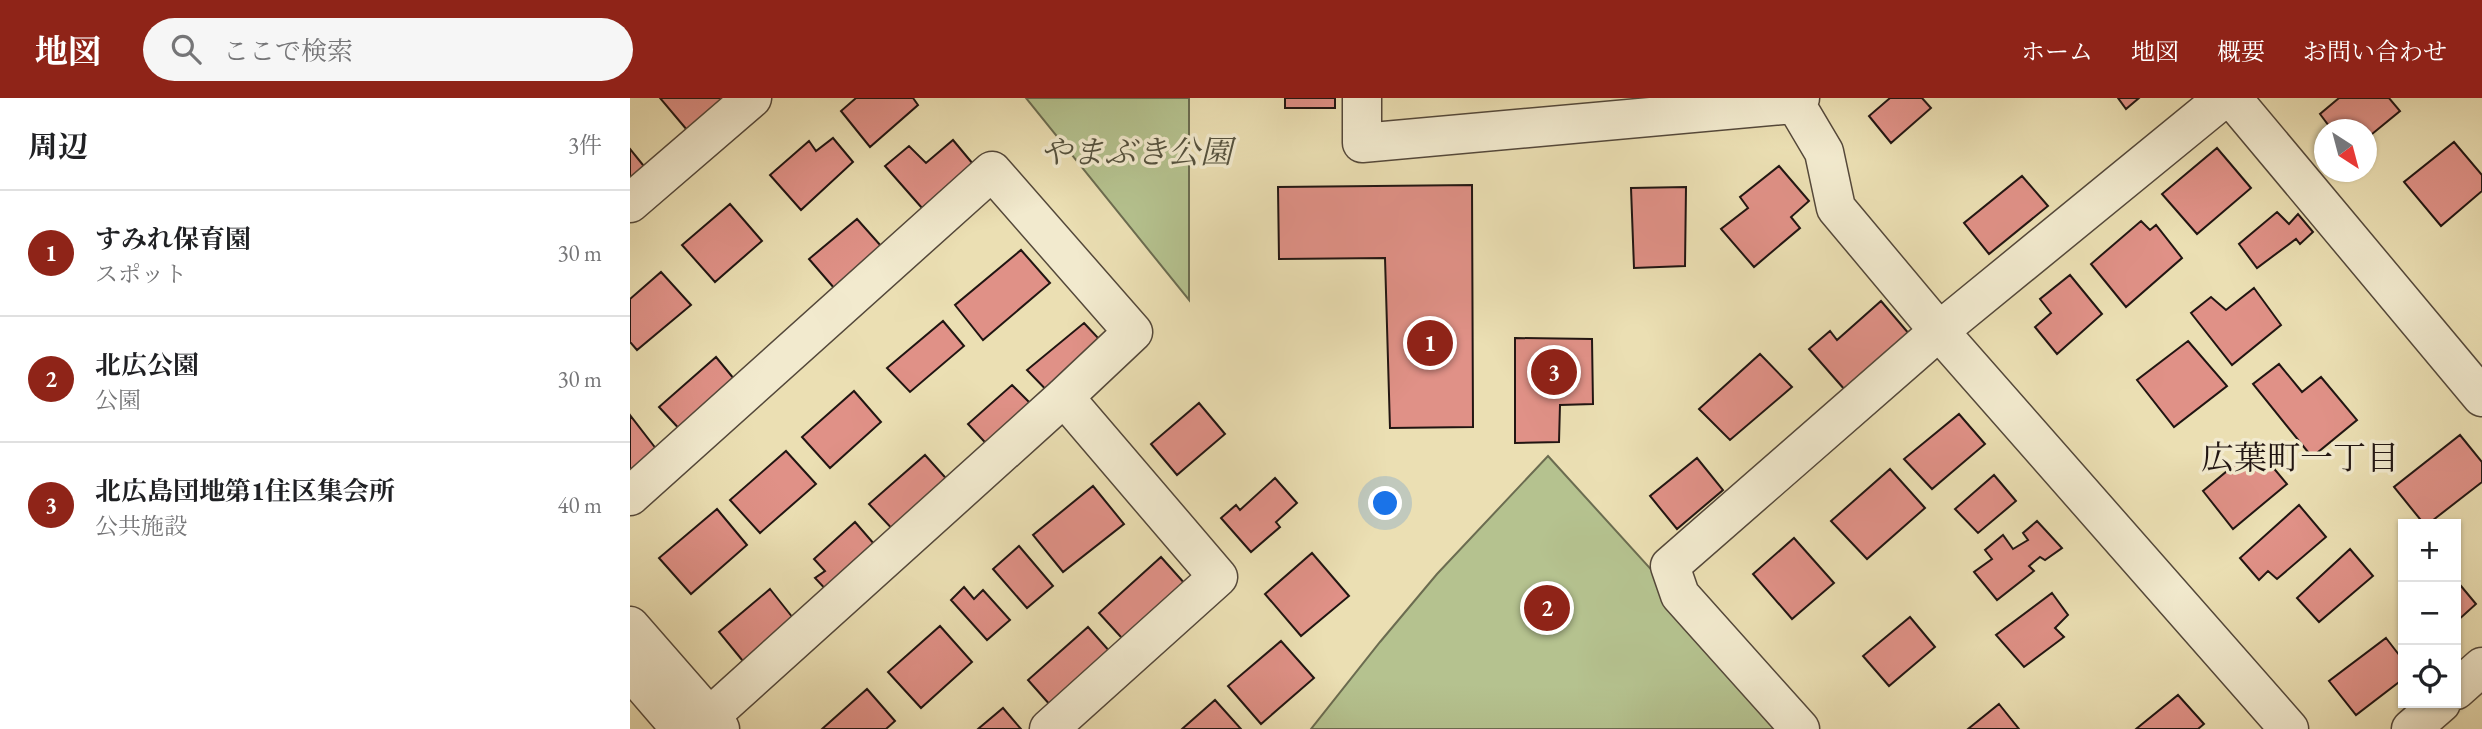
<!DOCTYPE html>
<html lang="ja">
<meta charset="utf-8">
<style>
:root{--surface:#fff;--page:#f6f6f6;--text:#202124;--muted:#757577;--line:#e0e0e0;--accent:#8f2418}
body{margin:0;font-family:"EB Garamond","Noto Serif JP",serif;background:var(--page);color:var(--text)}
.controls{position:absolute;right:21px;bottom:21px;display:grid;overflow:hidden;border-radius:0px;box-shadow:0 2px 5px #0004}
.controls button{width:63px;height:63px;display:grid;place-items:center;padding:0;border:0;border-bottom:2px solid var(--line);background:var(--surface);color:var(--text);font:35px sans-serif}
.compass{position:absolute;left:1684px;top:21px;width:63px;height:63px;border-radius:50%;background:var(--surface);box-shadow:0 2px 5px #0004;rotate:144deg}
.you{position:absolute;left:756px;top:406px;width:24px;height:24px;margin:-18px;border:5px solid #fff;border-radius:50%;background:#1a73e8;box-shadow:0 0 0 10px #1a73e833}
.badge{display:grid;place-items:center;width:46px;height:46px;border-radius:50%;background:var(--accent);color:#fff;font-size:23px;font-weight:700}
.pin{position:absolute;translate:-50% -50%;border:4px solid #fff;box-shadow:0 2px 7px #0006}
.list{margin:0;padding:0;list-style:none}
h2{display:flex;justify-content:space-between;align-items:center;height:91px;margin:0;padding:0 28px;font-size:30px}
h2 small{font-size:23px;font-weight:400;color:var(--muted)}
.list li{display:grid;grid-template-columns:46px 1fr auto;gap:21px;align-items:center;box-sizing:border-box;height:126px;padding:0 28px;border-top:2px solid var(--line)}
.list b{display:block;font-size:26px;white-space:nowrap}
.list p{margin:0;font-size:23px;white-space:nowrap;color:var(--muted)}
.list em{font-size:23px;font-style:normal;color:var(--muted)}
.icon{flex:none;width:38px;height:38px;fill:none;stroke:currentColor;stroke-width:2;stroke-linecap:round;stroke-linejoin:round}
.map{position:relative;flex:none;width:1852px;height:631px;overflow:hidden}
header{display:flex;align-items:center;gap:42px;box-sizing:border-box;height:98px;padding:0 35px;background:var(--accent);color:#fff}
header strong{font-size:33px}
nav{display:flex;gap:38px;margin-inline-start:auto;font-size:24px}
.search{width:490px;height:63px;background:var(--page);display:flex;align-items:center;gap:18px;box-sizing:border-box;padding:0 24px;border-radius:38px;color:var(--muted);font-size:26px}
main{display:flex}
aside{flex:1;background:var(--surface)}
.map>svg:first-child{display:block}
.green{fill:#b5c28f;stroke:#6b6c50;stroke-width:2}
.building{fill:#e09187;stroke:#211512;stroke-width:2}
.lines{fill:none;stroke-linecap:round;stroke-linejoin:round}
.street-casing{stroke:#54483a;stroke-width:41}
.street{stroke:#f2eace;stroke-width:38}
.labels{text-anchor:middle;stroke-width:7;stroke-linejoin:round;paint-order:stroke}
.park-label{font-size:32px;font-style:italic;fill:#55523e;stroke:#f2eace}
.neighbourhood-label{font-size:33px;fill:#211512;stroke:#f2eace}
</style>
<header>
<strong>地図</strong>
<div class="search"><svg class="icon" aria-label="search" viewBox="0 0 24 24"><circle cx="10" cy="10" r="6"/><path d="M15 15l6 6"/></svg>ここで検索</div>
<nav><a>ホーム</a><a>地図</a><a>概要</a><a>お問い合わせ</a></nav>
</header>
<main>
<aside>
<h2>周辺<small>3件</small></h2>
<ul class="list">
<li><span class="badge">1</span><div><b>すみれ保育園</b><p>スポット</p></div><em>30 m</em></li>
<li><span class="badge">2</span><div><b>北広公園</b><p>公園</p></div><em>30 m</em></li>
<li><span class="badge">3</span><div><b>北広島団地第1住区集会所</b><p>公共施設</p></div><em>40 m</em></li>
</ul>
</aside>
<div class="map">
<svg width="1852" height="631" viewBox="0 0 1852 631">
<rect width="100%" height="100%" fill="#ebdfb3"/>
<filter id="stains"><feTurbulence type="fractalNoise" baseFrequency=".00286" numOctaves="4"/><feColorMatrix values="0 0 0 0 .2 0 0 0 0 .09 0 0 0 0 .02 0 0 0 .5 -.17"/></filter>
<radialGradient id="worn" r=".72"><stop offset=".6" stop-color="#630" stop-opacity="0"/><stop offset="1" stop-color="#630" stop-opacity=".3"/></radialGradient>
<!-- green -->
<path class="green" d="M 396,0 L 559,0 L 559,202 Z
M 918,358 L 1166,631 L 681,631 L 750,544 L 807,476 Z"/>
<!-- building -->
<path class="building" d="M 30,0 L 94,0 L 57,32 Z
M 226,0 L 283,0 L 288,7 L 240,49 L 211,13 Z
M 655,0 L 705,0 L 705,10 L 655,10 Z
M 1260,0 L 1292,0 L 1301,10 L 1261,45 L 1239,18 Z
M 1488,0 L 1509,0 L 1496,11 Z
M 1709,0 L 1759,0 L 1770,13 L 1736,41 L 1736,32 L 1702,32 L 1690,16 Z
M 203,40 L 223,64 L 171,112 L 140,77 L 179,43 L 186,53 Z
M 323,42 L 343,66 L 292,110 L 255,68 L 279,48 L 296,65 Z
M 1824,44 L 1852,77 L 1852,93 L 1811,128 L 1774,84 Z
M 1587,50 L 1621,90 L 1567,136 L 1532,96 Z
M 0,51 L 17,72 L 0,87 Z
M 1149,68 L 1179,103 L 1161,119 L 1170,130 L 1124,169 L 1091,131 L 1118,110 L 1110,99 Z
M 1392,78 L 1418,108 L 1359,156 L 1334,125 Z
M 842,87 L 843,329 L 760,330 L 755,160 L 649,161 L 648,89 Z
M 1056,89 L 1055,168 L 1004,170 L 1001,90 Z
M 100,106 L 132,143 L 85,184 L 52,147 Z
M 1647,114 L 1659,126 L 1668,116 L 1683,134 L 1670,146 L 1666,141 L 1627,170 L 1609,146 Z
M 227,121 L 259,157 L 211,198 L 179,161 Z
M 1511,123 L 1520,132 L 1526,127 L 1552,160 L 1496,209 L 1461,166 Z
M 391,152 L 420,185 L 353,242 L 325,207 Z
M 31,174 L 61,207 L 7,252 L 0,244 L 0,201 Z
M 1440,177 L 1472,216 L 1427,256 L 1405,229 L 1421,215 L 1410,201 Z
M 1624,190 L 1651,227 L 1602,267 L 1561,215 L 1581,199 L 1596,212 Z
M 1251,203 L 1280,237 L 1215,292 L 1179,251 L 1200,233 L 1207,242 Z
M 313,223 L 334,248 L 280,294 L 257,270 Z
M 454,225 L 470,242 L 426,302 L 397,272 Z
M 885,240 L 962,241 L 963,306 L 930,307 L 929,344 L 885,345 Z
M 1558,243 L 1597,288 L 1544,329 L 1507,282 Z
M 1130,256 L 1162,289 L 1100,342 L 1069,311 Z
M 86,259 L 109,287 L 54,336 L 29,309 Z
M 1649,266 L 1672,294 L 1691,279 L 1727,322 L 1682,359 L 1623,286 Z
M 382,287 L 410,315 L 365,355 L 338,326 Z
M 224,293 L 251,324 L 200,370 L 172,339 Z
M 569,305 L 595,336 L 547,377 L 521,346 Z
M 1329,316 L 1355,346 L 1302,391 L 1274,361 Z
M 0,317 L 27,352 L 0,375 Z
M 1830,337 L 1852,364 L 1852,384 L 1798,426 L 1794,426 L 1764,389 Z
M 1626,349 L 1657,386 L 1603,431 L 1573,393 Z
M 156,353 L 186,386 L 130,435 L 100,402 Z
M 295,357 L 322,387 L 267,436 L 239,406 Z
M 1067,360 L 1093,392 L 1047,431 L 1020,398 Z
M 1260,371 L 1295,410 L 1237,461 L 1201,423 Z
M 1364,377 L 1386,403 L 1348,435 L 1325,411 Z
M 645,380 L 667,405 L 646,424 L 650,429 L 621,454 L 591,420 L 606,407 L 610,412 Z
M 463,388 L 494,426 L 433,474 L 403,437 Z
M 1669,407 L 1696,439 L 1647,481 L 1638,473 L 1629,482 L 1610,460 Z
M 87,411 L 117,447 L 61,496 L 29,460 Z
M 1407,423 L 1432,450 L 1415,462 L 1410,459 L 1399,468 L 1404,473 L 1367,502 L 1344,474 L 1362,461 L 1355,452 L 1373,437 L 1383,451 L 1398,442 L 1393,435 Z
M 225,424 L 251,454 L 202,498 L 185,480 L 195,473 L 184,461 Z
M 1164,440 L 1204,485 L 1162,521 L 1123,476 Z
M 389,448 L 423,488 L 397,510 L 363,471 Z
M 1720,451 L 1743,478 L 1689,524 L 1667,500 Z
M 682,455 L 719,498 L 671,538 L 635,496 Z
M 531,459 L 564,496 L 502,551 L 469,515 Z
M 1826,482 L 1846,506 L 1826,524 Z
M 334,489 L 344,501 L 353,492 L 380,522 L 357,542 L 321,502 Z
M 140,491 L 167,525 L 117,568 L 89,534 Z
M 1422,495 L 1438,517 L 1425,530 L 1434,539 L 1394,569 L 1366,537 Z
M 1280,519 L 1305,549 L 1259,588 L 1233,558 Z
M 310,528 L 342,564 L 291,610 L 258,574 Z
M 458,529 L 489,564 L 429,617 L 398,582 Z
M 1756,540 L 1773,562 L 1773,581 L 1726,617 L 1699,583 Z
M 651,543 L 684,580 L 631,626 L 598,588 Z
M 237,591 L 265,623 L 256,631 L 192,631 Z
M 1548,597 L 1574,626 L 1568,631 L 1506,631 Z
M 585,602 L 611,631 L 552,631 Z
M 1369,606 L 1389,631 L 1338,631 Z
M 373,610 L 391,631 L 348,631 Z"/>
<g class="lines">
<!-- street casing -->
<g class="street-casing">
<path id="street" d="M 732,0 L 732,45 L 1164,6 L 1170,0
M 1162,0 L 1194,54 L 1206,110 L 1309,233 L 1659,631
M 1602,0 L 1852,299
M 0,105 L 122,0
M 0,398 L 362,73 L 503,234 L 434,299 L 66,631
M 0,528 L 90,631
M 0,572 L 51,631
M 1826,592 L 1852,569
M 419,631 L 588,479 L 434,299
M 1170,631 L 1050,497 L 1040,468 L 1309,233 L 1594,0
M 1781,631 L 1811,605"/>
</g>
<!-- street -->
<use href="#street" class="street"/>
</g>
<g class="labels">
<!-- park labels -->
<g class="park-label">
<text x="506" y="65">やまぶき公園</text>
</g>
<!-- neighbourhood labels -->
<g class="neighbourhood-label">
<text x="1670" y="371">広葉町一丁目</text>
</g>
</g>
<rect width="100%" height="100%" filter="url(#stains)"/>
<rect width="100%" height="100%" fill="url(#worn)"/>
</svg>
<div class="controls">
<button>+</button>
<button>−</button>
<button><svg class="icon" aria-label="locate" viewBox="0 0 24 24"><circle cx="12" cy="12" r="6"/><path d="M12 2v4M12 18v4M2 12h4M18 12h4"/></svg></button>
</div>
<svg class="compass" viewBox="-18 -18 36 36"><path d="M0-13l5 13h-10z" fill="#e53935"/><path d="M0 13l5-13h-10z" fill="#757577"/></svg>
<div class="you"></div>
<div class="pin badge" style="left:800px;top:245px">1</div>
<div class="pin badge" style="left:917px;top:510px">2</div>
<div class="pin badge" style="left:924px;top:274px">3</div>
</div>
</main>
